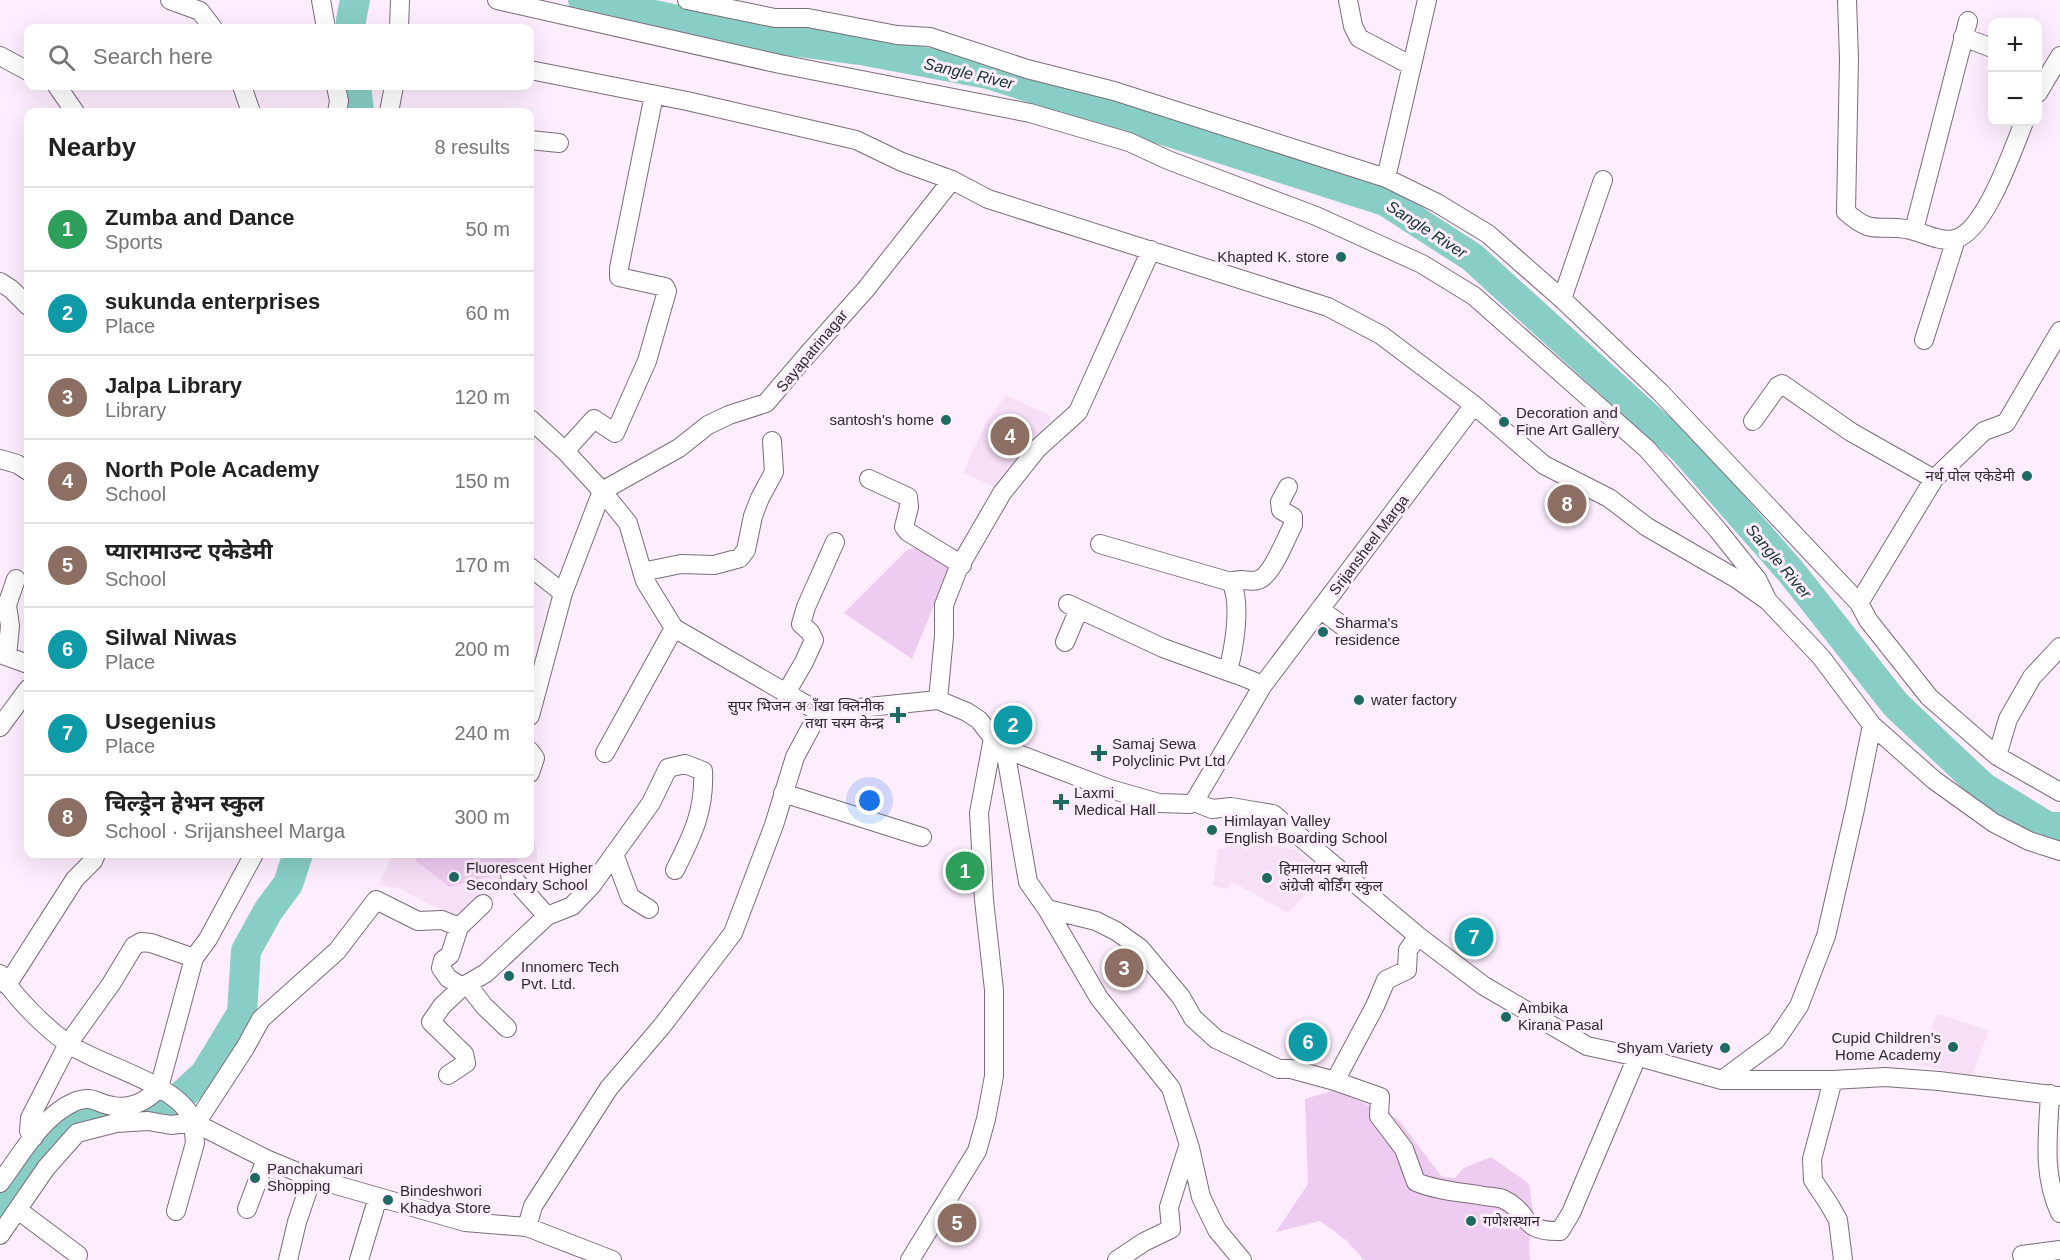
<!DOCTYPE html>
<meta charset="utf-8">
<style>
:root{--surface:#fff;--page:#f6f6f6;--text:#222;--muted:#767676;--line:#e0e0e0;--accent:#0f766e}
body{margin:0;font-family:Arial,"Noto Sans Devanagari",sans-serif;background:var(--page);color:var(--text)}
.controls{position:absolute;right:18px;top:18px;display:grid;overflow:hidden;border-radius:12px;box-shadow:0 6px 24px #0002}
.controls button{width:54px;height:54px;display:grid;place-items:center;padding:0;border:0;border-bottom:2px solid var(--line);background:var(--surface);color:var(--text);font:30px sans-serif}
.you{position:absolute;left:870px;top:801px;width:21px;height:21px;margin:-15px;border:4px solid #fff;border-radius:50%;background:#1a73e8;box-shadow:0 0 0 9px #1a73e833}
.badge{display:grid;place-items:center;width:39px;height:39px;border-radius:50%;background:var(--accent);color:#fff;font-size:20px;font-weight:700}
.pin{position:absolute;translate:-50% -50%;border:3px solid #fff;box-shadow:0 2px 6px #0006}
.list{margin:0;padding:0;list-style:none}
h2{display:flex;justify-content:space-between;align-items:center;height:78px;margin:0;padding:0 24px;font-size:26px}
h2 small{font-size:20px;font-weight:400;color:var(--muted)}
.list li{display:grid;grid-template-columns:39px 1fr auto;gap:18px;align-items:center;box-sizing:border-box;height:84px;padding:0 24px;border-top:2px solid var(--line)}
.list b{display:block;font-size:22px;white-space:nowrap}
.list p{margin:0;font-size:20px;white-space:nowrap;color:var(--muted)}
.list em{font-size:20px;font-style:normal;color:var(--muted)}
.icon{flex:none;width:33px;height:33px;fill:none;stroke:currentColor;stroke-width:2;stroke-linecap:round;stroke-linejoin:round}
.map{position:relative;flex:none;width:2060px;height:1260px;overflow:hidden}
.search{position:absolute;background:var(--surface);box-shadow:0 6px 24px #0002;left:24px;top:24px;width:510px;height:66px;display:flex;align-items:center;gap:15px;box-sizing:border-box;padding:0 21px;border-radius:12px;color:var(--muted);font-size:22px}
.panel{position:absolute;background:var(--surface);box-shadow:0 6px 24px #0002;left:24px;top:108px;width:510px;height:750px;border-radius:12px}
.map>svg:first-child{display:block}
.built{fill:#f6dff7}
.green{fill:#eecbf0}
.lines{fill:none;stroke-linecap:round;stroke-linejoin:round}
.river{stroke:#88cec6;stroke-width:30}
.street-casing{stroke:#7b6c7b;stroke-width:20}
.street{stroke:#fff;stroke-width:18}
.poi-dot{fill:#1e6962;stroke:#feedfe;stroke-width:2}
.labels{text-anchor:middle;stroke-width:6;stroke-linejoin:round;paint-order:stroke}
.poi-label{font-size:15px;fill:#2e282f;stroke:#feedfe;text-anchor:start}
.street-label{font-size:15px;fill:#2e282f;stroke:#feedfe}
.water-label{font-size:16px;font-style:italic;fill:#103330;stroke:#feedfe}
</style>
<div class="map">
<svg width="2060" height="1260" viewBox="0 0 2060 1260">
<rect width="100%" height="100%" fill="#feedfe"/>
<!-- built -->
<path class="built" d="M 1006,395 L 1051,416 L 1031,449 L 998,488 L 963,473 L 986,422 Z
M 530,834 L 536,844 L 538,871 L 453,916 L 400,889 L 379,884 L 393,854 L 530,854 Z
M 1254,843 L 1296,850 L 1322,876 L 1288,913 L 1231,881 L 1228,889 L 1213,886 L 1218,850 L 1235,845 Z
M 1937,1014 L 1989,1030 L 1972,1076 L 1917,1065 Z"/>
<!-- green -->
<path class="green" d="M 925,545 L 952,561 L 912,659 L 844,613 L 907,550 Z
M 413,854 L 524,854 L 502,873 L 449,887 L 416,861 Z
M 1335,1090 L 1398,1119 L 1442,1177 L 1455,1178 L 1464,1168 L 1491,1157 L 1529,1184 L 1533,1211 L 1529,1244 L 1530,1260 L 1364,1260 L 1346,1240 L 1320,1221 L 1276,1232 L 1308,1184 L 1305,1099 Z"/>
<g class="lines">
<!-- river -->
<path class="river" d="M 583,0 L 753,36 L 861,50 L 988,74 L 1385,201 L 1472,257 L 1685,451 L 1792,573 L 1896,705 L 1983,787 L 2048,827 L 2060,827
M 351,28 L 351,20 L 355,0
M 356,86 L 359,112
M 0,1204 L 11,1194 L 40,1149 L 71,1117 L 167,1109 L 205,1074 L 242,1013 L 246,951 L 268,911 L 288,884 L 298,854"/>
<!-- street casing -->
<g class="street-casing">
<path id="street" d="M 170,0 L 200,11 L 213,28
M 321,0 L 326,28
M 497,0 L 780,64 L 1030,113 L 1129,142 L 1168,160 L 1316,216 L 1422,264 L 1474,296 L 1647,449 L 1717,529 L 1757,579 L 1766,597
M 687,0 L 775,18 L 808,18 L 897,35 L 930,37 L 1027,69 L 1114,91 L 1386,178 L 1437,203 L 1488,234 L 1562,299 L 1660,392 L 1859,603 L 1868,620 L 1929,697 L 1997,756 L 2008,719 L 2032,677 L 2060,647
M 1348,0 L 1353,26 L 1359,38 L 1412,66
M 1847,0 L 1849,59 L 1846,212 C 1874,236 1875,224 1906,229 C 1921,231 1939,243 1955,239 C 1985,232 2013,149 2024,122
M 399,28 L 400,0
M 1963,37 L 1992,48
M 0,56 L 28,71
M 530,70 L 687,101 L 856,140 L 902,162 L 952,180 L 988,199 L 1328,307 L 1381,335 L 1474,405 L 1544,465 L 1609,498 L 1647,527 L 1737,579 L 1768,601 L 1821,657 L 1872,725 L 1934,780 L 1994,823 L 2029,841 L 2060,851
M 57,86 L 75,112
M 242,86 L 251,112
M 336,86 L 339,101 L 337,112
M 2038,93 L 2060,56
M 389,112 L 394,86
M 530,140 L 559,143
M 1386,178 L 1427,0
M 1914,230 L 1968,21
M 0,282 L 11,289 L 28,306
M 1562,299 L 1603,180
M 1924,340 L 1956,239
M 530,419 L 565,451 L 602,491 L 628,523 L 645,581 L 674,628 L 819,712 L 938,700 L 967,712 L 979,720 L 993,738 L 1005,749 L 1110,789 L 1159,803 L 1190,804 L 1194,802 L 1212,809 L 1231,807 L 1273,814 L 1418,936 L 1484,986 L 1587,1046 L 1647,1059 L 1722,1080 L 1833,1080 L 1885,1077 L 1939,1081 L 2060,1096
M 1753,421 L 1778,386 L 1782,384 L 1851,432 L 1934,479
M 565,451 L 594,419 L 615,433 L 647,361 L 667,291 L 665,287 L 619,277 L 619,268 L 654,95
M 0,459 L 17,464 L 28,471
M 869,479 L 908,497 L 909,507 L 904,527 L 908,532 L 962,565
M 1100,544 L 1231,582 C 1242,603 1234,648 1228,671 L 1263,685
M 530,567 L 563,593
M 642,572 L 681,564 L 714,565 L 740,558 L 746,550 L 753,516 L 760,498 L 774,472 L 772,441
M 1231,582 C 1242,577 1249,583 1258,580 C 1272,576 1286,538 1293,525 L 1293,517 L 1281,510 L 1280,502 L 1288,487
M 1859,603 L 1934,479 L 1984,431 L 2006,423 L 2060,331
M 1068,604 L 1163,648 L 1235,674
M 1320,609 L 1348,630
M 1065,642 L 1079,609
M 0,654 L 28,664
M 7,656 L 10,626 L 7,605 L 16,579
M 786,693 L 804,662 L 814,640 L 810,632 L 801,624 L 806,607 L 835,542
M 938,700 L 944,636 L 944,605 L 958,569 L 1002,493 L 1038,448 L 1078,412 L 1151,250
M 530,716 L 563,593 L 602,491 L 679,448 L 708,425 L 729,415 L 766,403 L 807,355 L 866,289 L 952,180
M 0,727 L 28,689
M 1005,749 L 1028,882 L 1047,909 L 1099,998 L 1171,1088 L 1190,1148 L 1201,1197 L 1217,1230 L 1242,1260
M 530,751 L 535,758 L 530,773
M 605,753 L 674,628
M 1997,756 L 2060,792
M 783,793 L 922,837
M 1194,802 L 1263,685 L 1474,405
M 614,854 L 630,897 L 649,909
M 510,875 L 547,916
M 1047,909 L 1096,921 L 1116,931 L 1140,948 L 1181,997 L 1193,1018 L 1216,1039 L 1279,1069 L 1291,1069 L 1335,1081 L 1380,1097 L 1379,1116 L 1404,1149 L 1416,1182 C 1438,1191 1461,1192 1484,1196 C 1490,1197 1497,1197 1503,1199 C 1532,1213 1519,1232 1560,1231 L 1571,1213 L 1637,1057
M 459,927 L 450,955 L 443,960 L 441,968 L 448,978 L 462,987
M 0,974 C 17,999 42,1025 67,1043 C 99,1066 182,1084 193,1122 L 266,1159 L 312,1178 L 465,1222 L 527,1227 L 612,1260
M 467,984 L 484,1006 L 507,1028
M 7,985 L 75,879 L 93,861 L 96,854
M 448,1075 L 466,1063 L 464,1054 L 431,1022 L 442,1006 L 462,987 L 486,973 L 547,916 L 572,906 L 592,885 L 651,803 L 668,768 L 685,764 L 703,771 C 705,811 692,836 675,870
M 1722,1080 L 1776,1040 L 1799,1006 L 1826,936 L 1855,809 L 1872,725
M 1833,1080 L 1812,1159 L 1813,1180 L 1829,1204 L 1838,1220 L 1843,1260
M 1335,1081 L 1375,1006 L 1386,980 L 1407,970 L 1408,950 L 1418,936
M 2050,1094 C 2048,1136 2042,1174 2060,1213
M 34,1137 L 29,1131 L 30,1118 L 53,1073 L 68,1044 L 111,984 L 134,946 L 141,942 L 151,943 L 194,958
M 0,1183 C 20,1156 42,1116 74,1102 C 94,1094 96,1104 113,1106 C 131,1109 147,1101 159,1088 L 194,958 L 208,939 L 254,854
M 247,1209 L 266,1159
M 18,1210 L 78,1255
M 176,1211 L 195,1143 L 193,1122
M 527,1227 L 533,1206 L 609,1088 L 662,1026 L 733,933 L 774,825 L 795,757 L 819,712
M 0,1235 L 46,1168 L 77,1133 L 116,1123 L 148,1121 L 171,1125 L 193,1122 L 202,1114 L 245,1048 L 261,1019 L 337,951 L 376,900 L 418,921 L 442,920 L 459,927 L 483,904
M 2022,1255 L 2060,1250
M 288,1260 L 297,1222 L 312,1178
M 359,1260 L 378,1197
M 910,1260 L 977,1151 L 986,1119 L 994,1076 L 994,990 L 984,900 L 979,813 L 993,738
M 1117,1260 L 1144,1242 L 1171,1229 L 1169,1207 L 1187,1150 L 1190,1148"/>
</g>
<!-- street -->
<use href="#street" class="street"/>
</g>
<!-- markers -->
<g class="poi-dot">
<circle cx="1341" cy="257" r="6"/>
<circle cx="946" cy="420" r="6"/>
<circle cx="1504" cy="422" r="6"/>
<circle cx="2027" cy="476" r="6"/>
<circle cx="1323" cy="632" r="6"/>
<circle cx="1359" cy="700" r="6"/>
<path d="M895 706h6v6h6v6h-6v6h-6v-6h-6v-6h6z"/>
<path d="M1096 744h6v6h6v6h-6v6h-6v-6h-6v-6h6z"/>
<path d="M1058 793h6v6h6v6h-6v6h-6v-6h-6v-6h6z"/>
<circle cx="1212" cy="830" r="6"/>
<circle cx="454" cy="877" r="6"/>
<circle cx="1267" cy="878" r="6"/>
<circle cx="509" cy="976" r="6"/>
<circle cx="1506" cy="1017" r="6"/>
<circle cx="1953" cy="1047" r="6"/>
<circle cx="1725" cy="1048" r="6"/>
<circle cx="255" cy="1178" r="6"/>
<circle cx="388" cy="1200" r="6"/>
<circle cx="1471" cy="1221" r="6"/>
</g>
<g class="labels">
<!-- poi labels -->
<g class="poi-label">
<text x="1329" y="262" text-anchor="end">Khapted K. store</text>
<text x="1516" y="418">Decoration and<tspan x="1516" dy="17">Fine Art Gallery</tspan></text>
<text x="934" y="425" text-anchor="end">santosh's home</text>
<text x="2015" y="481" text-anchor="end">नर्थ पोल एकेडेमी</text>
<text x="1335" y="628">Sharma's<tspan x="1335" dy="17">residence</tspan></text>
<text x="1371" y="705">water factory</text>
<text x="884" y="711" text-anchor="end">सुपर भिजन अाँखा क्लिनीक<tspan x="884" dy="17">तथा चस्म केन्द्र</tspan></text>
<text x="1112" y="749">Samaj Sewa<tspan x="1112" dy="17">Polyclinic Pvt Ltd</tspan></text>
<text x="1074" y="798">Laxmi<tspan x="1074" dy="17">Medical Hall</tspan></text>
<text x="1224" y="826">Himlayan Valley<tspan x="1224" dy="17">English Boarding School</tspan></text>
<text x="466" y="873">Fluorescent Higher<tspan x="466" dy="17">Secondary School</tspan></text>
<text x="1279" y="874">हिमालयन भ्याली<tspan x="1279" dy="17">अंग्रेजी बोर्डिंग स्कुल</tspan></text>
<text x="521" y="972">Innomerc Tech<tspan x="521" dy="17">Pvt. Ltd.</tspan></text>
<text x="1518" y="1013">Ambika<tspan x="1518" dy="17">Kirana Pasal</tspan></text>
<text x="1941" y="1043" text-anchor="end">Cupid Children's<tspan x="1941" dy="17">Home Academy</tspan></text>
<text x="1713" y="1053" text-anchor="end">Shyam Variety</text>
<text x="267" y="1174">Panchakumari<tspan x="267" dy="17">Shopping</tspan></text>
<text x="400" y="1196">Bindeshwori<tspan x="400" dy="17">Khadya Store</tspan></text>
<text x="1483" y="1226">गणेशस्थान</text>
</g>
<!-- street labels -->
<g class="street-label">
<text transform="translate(812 351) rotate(-50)" y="5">Sayapatrinagar</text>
<text transform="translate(1369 545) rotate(-53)" y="5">Srijansheel Marga</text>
</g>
<!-- water labels -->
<g class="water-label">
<text transform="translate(969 73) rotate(13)" y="6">Sangle River</text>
<text transform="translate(1427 229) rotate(33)" y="6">Sangle River</text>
<text transform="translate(1779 561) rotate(50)" y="6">Sangle River</text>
</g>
</g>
</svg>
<div class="controls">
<button>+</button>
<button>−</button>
</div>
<div class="you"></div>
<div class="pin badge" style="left:965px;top:871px;background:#2e9e5b">1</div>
<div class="pin badge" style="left:1013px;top:725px;background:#0f9aa8">2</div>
<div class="pin badge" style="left:1124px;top:968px;background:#8d6e63">3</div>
<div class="pin badge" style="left:1010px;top:436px;background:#8d6e63">4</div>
<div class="pin badge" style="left:957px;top:1223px;background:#8d6e63">5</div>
<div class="pin badge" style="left:1308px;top:1042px;background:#0f9aa8">6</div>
<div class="pin badge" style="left:1474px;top:937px;background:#0f9aa8">7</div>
<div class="pin badge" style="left:1567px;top:504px;background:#8d6e63">8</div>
<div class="search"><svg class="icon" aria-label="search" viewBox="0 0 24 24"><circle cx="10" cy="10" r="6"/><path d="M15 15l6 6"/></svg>Search here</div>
<section class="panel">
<h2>Nearby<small>8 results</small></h2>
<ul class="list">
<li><span class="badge" style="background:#2e9e5b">1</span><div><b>Zumba and Dance</b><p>Sports</p></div><em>50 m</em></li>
<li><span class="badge" style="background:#0f9aa8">2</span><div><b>sukunda enterprises</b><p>Place</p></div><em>60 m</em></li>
<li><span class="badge" style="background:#8d6e63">3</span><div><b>Jalpa Library</b><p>Library</p></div><em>120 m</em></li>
<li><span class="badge" style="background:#8d6e63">4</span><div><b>North Pole Academy</b><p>School</p></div><em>150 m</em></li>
<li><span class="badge" style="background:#8d6e63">5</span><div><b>प्यारामाउन्ट एकेडेमी</b><p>School</p></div><em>170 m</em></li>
<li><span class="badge" style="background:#0f9aa8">6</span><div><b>Silwal Niwas</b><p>Place</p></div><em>200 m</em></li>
<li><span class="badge" style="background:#0f9aa8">7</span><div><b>Usegenius</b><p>Place</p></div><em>240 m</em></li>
<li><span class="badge" style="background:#8d6e63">8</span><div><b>चिल्ड्रेन हेभन स्कुल</b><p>School · Srijansheel Marga</p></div><em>300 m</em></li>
</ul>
</section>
</div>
